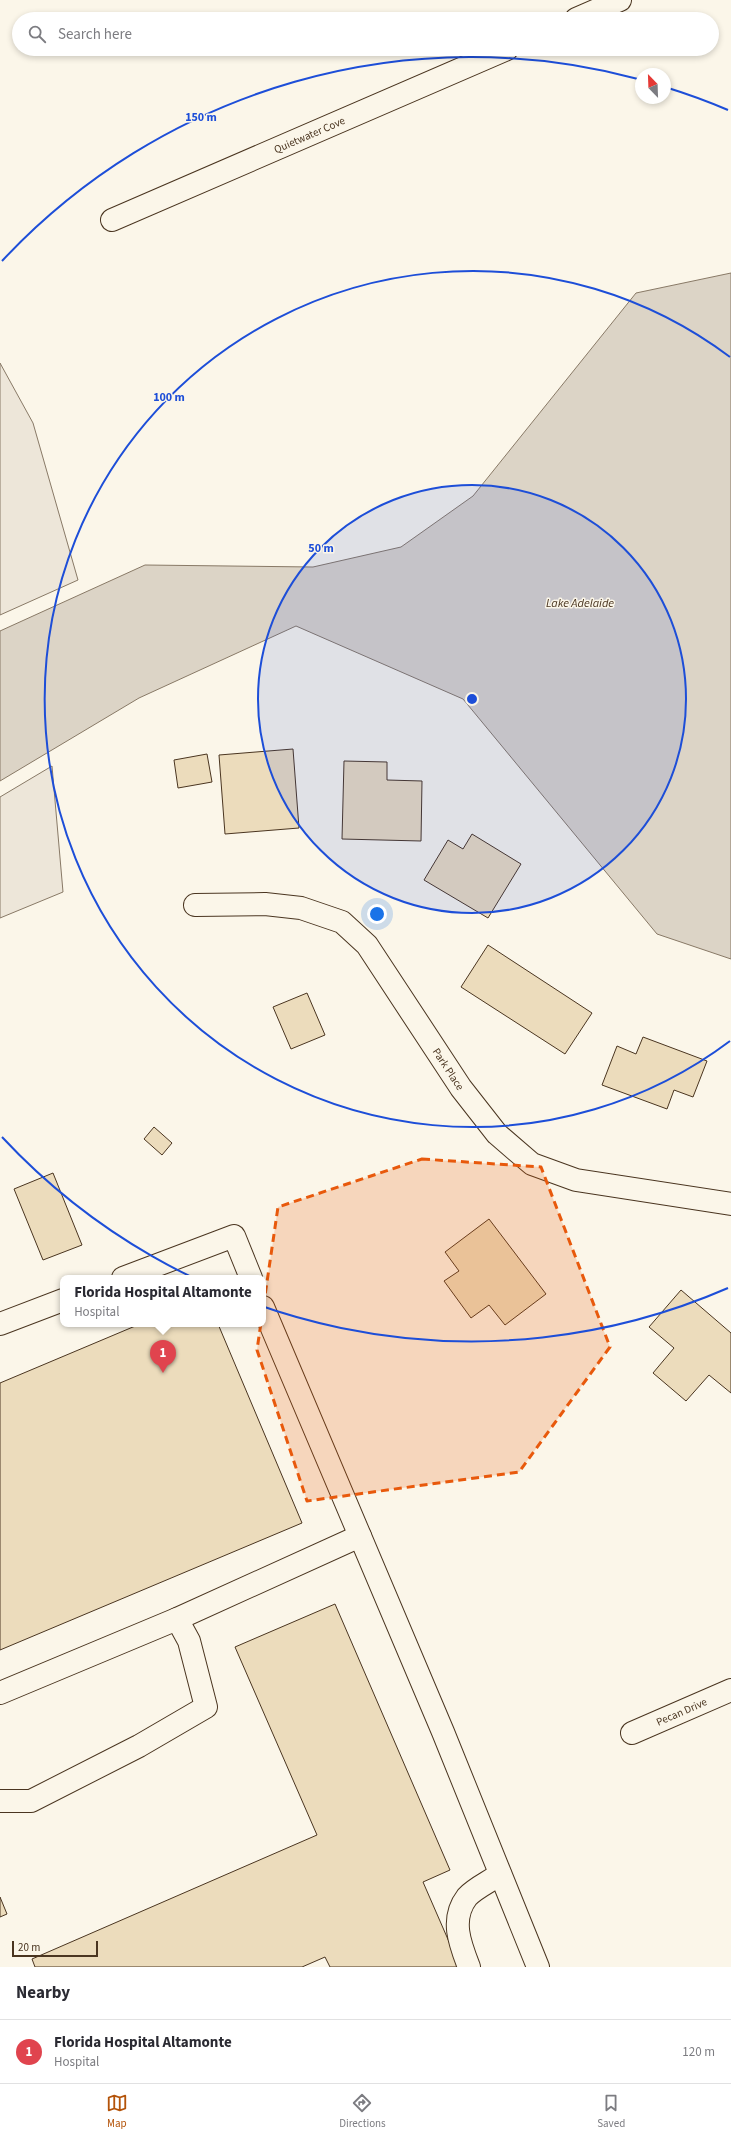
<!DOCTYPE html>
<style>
:root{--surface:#fff;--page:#f7f7f7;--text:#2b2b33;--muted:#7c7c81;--line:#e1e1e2;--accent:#b45309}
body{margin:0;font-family:"Source Sans 3",sans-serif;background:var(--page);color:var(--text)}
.compass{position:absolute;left:635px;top:68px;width:36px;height:36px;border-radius:50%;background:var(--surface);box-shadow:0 2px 6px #0003;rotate:337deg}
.scale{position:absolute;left:12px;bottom:10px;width:86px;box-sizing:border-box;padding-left:4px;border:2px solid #4a3520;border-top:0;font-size:11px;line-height:14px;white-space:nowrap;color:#4a3520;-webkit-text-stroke:3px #fbf6e9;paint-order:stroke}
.you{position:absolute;left:377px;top:914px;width:14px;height:14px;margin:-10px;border:3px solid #fff;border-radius:50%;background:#1a73e8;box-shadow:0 0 0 6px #1a73e833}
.badge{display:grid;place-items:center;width:26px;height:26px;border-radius:50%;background:var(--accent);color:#fff;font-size:13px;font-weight:700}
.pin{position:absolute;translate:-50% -33px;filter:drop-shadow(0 1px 2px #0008)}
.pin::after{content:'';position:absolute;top:21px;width:14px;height:12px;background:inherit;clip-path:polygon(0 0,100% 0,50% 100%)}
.popup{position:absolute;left:60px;top:1275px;width:206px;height:52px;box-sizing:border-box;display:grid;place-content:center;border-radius:8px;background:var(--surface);filter:drop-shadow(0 1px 3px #0005);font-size:13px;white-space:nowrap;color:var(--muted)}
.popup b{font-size:15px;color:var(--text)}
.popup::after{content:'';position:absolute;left:50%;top:100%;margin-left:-8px;border:8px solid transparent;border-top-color:var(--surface)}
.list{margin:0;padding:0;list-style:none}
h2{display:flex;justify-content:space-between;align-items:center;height:52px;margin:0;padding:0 16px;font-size:17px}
h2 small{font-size:13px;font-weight:400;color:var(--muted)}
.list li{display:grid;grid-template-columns:26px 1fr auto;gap:12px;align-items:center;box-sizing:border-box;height:64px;padding:0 16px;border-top:1px solid var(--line)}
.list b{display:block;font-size:15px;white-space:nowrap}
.list p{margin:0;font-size:13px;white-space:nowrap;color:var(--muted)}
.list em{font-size:13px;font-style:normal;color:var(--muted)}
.icon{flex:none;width:22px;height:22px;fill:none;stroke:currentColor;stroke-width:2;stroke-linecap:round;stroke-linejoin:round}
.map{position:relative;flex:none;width:731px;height:1967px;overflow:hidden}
.search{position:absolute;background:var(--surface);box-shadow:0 2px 6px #0003;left:12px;right:12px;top:12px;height:44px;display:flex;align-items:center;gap:10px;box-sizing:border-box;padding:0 14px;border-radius:22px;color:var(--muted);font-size:15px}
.sheet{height:116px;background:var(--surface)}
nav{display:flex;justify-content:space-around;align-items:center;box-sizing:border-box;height:56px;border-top:1px solid var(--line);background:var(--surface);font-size:11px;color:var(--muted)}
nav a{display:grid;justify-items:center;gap:2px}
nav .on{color:var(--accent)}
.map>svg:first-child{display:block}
.green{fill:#ede6d9;stroke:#887966}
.water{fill:#dcd4c6;stroke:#887966}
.building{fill:#ecdcbc;stroke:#4a3520}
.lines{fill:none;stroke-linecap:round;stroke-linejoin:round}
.minor-casing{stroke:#4a3520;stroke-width:24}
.minor{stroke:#fbf6e9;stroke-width:22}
.marked{fill:#e8590c;fill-opacity:0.2;stroke:#e8590c;stroke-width:3;stroke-dasharray:8 5;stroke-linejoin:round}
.ring{fill:none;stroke:#1d4ed8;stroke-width:2}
.labels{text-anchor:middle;stroke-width:3;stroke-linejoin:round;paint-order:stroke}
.street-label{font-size:11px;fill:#4a3520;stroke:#fbf6e9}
.water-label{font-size:12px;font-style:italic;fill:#4a3520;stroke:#fbf6e9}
.centre{fill:#1d4ed8;stroke:#fbf6e9;stroke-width:2}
.ring-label{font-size:12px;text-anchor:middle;font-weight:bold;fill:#1d4ed8;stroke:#fbf6e9;stroke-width:3;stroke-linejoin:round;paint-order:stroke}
</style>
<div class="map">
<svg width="731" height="1967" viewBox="0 0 731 1967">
<rect width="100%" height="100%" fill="#fbf6e9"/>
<!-- green -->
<path class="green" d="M 0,363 L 33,423 L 78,580 L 0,615 Z
M 52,766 L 63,892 L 0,918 L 0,797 Z"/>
<!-- water -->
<path class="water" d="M 731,273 L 731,959 L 657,934 L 463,699 L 296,626 L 139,698 L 0,781 L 0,631 L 145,565 L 313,567 L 401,547 L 473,496 L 636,293 Z"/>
<!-- building -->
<path class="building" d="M 293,749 L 299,828 L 225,834 L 219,755 Z
M 207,754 L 212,782 L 178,788 L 174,760 Z
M 344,761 L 387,762 L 387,780 L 422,781 L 421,841 L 342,839 Z
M 472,834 L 521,864 L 488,918 L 424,880 L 448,840 L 463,849 Z
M 488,945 L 592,1013 L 565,1054 L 461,987 Z
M 307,993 L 325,1035 L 291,1049 L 273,1007 Z
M 643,1037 L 707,1061 L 693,1097 L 674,1090 L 667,1109 L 602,1085 L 617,1046 L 636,1054 Z
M 154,1127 L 172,1143 L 162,1155 L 144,1139 Z
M 53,1173 L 82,1245 L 43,1260 L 14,1189 Z
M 489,1219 L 546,1294 L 505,1325 L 489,1305 L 471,1318 L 444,1281 L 459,1271 L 445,1252 Z
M 681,1290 L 731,1333 L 731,1393 L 709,1375 L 686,1401 L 653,1373 L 674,1348 L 649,1327 Z
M 140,1324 L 218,1324 L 302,1523 L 0,1650 L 0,1383 Z
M 335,1604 L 450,1870 L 423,1882 L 460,1967 L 330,1967 L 325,1957 L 302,1967 L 35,1967 L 32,1959 L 317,1835 L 235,1647 Z
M 0,1897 L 7,1914 L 0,1917 Z"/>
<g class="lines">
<!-- minor casing -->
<g class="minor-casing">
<g id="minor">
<path d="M 576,19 L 620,0"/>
<path id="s1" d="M 112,220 L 507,49"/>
<path id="s2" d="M 195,905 L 265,904 L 301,908 L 342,922 L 367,945 L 461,1088 L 497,1134 L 532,1164 L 576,1180 L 731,1204"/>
<path d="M 123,1278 L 234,1236 L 251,1278"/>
<path d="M 263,1307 L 443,1732 L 538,1967"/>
<path d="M 0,1324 L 63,1300"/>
<path d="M 0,1693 L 177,1619 L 360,1536"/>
<path id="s3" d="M 632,1733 L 731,1690"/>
<path d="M 0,1801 L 31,1801 L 139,1746 L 206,1707 L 189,1641 L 177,1619"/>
<path d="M 469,1967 C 460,1944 450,1919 467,1897 C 475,1888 491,1881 500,1874"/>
</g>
</g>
<!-- minor -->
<use href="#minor" class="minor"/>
</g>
<!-- marked area -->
<path class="marked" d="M 422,1159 L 541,1167 L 610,1347 L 519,1472 L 307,1501 L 257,1350 L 278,1207 Z"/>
<!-- distance rings -->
<circle cx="472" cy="699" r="214" fill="#1d4ed8" fill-opacity=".12"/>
<g class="ring">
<circle cx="472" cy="699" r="214"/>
<path d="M730 1041A428 428 0 1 1 730 357"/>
<path d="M728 1288A642 642 0 0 1 2 1137M2 261A642 642 0 0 1 638 79M665 87A642 642 0 0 1 728 110"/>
</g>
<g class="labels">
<!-- street labels -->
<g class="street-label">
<text dy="4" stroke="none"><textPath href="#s1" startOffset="215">Quietwater Cove</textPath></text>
<text dy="4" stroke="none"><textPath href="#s2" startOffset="332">Park Place</textPath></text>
<text dy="4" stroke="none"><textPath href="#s3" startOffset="54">Pecan Drive</textPath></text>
</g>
<!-- water labels -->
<g class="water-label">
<text x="580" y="607">Lake Adelaide</text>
</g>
</g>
<circle cx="472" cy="699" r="6" class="centre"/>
<g class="ring-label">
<text x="201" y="121">150 m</text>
<text x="169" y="401">100 m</text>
<text x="321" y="552">50 m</text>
</g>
</svg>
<svg class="compass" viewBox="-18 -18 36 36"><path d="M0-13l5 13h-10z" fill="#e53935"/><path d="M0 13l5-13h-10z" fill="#7c7c81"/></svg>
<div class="scale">20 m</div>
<div class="you"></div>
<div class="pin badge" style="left:163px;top:1373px;background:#e0444e">1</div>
<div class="popup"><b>Florida Hospital Altamonte</b>Hospital</div>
<div class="search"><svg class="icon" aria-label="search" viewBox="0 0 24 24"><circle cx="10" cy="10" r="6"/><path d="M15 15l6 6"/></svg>Search here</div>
</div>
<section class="sheet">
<h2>Nearby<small></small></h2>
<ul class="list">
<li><span class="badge" style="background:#e0444e">1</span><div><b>Florida Hospital Altamonte</b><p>Hospital</p></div><em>120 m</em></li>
</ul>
</section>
<nav>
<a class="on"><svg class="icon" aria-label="map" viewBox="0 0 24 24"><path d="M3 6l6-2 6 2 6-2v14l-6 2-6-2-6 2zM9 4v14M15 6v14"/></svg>Map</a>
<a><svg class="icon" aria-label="directions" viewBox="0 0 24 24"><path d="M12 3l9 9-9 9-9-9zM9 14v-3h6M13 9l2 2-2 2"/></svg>Directions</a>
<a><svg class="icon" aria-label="saved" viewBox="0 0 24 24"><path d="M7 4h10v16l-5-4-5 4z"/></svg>Saved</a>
</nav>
